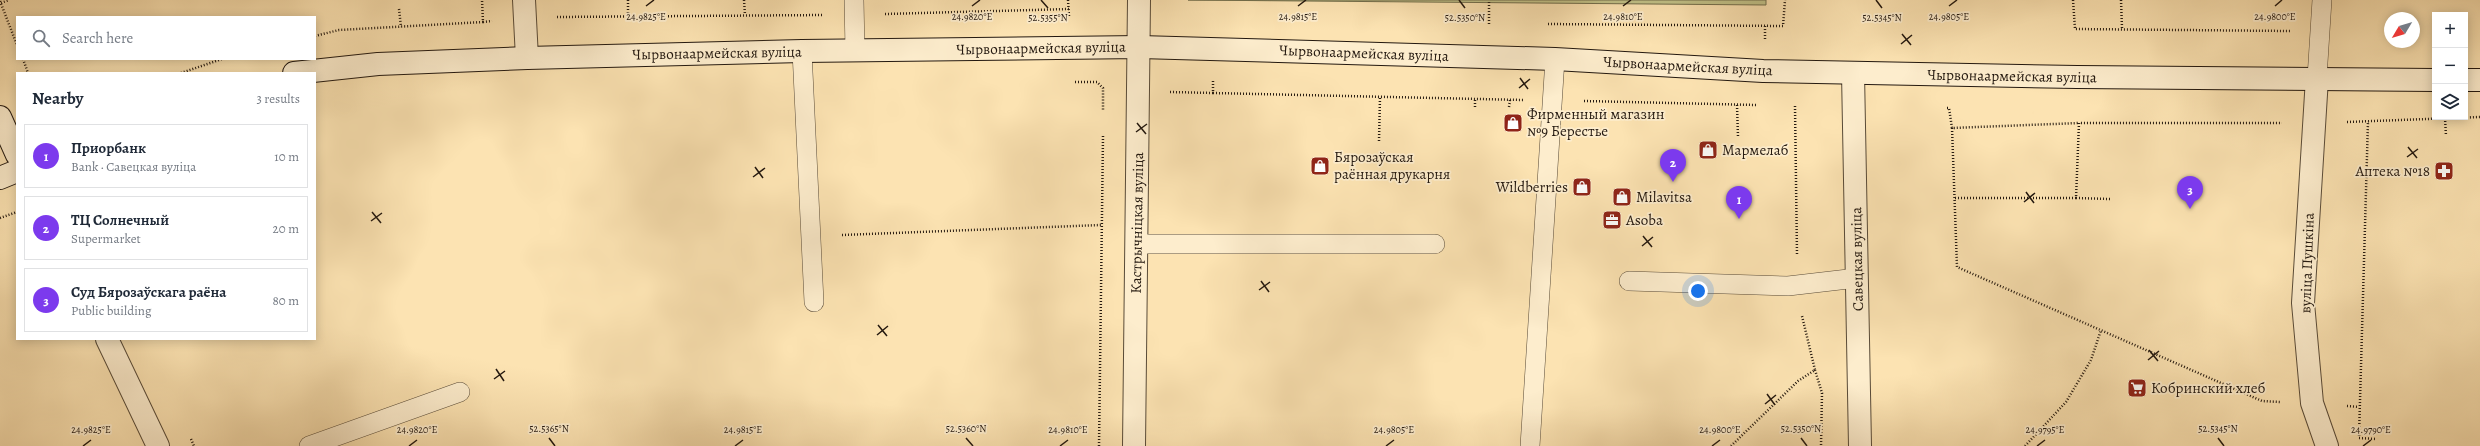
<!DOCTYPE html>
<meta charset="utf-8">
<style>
:root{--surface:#fff;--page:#f6f6f7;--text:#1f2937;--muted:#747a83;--line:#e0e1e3;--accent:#7c3aed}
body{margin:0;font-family:Alegreya,serif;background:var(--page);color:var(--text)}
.controls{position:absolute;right:12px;top:12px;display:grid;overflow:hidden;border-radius:0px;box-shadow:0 2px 10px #0003}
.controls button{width:36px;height:36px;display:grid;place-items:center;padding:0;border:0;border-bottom:1px solid var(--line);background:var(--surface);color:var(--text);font:20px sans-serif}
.compass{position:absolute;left:2384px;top:12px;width:36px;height:36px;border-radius:50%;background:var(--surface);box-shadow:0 2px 10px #0003;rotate:232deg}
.you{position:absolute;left:1698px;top:291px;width:14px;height:14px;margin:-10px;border:3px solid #fff;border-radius:50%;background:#1a73e8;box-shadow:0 0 0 6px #1a73e833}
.badge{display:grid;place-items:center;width:26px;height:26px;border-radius:50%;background:var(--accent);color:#fff;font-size:13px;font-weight:700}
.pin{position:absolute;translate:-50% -33px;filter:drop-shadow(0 1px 2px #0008)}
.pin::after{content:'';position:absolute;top:21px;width:14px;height:12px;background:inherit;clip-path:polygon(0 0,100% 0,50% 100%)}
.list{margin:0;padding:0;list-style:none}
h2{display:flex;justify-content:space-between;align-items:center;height:52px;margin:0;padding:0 16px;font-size:17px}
h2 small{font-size:13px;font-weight:400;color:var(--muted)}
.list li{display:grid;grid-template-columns:26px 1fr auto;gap:12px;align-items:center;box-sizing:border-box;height:64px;margin:0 8px 8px;padding:0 8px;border:1px solid var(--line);border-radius:0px}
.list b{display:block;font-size:15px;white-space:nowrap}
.list p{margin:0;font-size:13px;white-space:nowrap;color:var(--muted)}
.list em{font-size:13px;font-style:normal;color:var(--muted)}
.icon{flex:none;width:22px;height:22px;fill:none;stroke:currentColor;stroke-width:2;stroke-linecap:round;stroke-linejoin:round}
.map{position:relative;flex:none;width:2480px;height:446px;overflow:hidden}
.search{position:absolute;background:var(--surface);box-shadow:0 2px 10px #0003;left:16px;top:16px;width:300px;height:44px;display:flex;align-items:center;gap:10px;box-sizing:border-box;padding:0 14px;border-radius:0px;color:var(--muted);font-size:15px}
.panel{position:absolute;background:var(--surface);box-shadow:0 2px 10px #0003;left:16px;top:72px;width:300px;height:268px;border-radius:0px}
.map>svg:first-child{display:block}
.green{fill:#c2c38a;stroke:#726e4c}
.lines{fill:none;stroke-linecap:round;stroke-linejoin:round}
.lane-casing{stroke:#594b38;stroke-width:20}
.street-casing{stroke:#594b38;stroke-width:24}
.secondary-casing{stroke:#23180f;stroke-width:24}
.path{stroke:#23180f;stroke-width:2.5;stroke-dasharray:1 2;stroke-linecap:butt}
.lane{stroke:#fdedcd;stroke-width:19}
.street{stroke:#fdedcd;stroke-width:22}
.secondary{stroke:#fdedcd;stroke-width:22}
.ticks{fill:none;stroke:#23180f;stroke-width:1.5}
.labels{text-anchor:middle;stroke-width:3.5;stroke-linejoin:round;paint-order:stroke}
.street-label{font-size:15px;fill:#23180f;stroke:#fdedcd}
.poi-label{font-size:15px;fill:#23180f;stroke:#fdedcd;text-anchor:start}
.ticks-label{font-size:10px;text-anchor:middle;fill:#23180f;stroke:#fdedcd;stroke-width:3.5;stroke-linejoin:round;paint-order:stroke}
</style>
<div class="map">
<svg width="2480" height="446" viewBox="0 0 2480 446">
<rect width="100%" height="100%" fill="#fce3b2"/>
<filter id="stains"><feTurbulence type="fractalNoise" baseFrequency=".005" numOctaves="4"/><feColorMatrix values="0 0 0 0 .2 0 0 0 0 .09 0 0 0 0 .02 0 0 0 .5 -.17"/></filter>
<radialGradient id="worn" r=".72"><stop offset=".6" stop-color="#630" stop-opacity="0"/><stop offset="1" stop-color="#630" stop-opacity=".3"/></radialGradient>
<!-- green -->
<path class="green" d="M 1188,0 L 1766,0 L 1766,5 Z"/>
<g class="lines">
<!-- lane casing -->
<g class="lane-casing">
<path id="lane" d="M 854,0 L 855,50
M 802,51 L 814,302
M 2317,78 L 2322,0
M 1137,244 L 1435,244
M 1629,281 L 1788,286 L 1857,278
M 309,446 L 460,392
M 1530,446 L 1555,59"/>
</g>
<!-- street casing -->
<g class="street-casing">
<path id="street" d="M 524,0 L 527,58
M 1853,73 L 1860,446
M 2317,78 L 2303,303 L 2312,403 L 2327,446
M 107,339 L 158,446
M 1134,446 L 1139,0"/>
</g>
<!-- secondary casing -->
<g class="secondary-casing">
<path id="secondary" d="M 294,73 L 378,64 L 527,58 L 802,51 L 1140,47 L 1555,59 L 1763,71 L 2077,77 L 2435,80
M 2465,80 L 2480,80
M 0,117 L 17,155
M 0,178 L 17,171"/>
</g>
<!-- path -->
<path class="path" d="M 628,0 L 628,16
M 744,0 L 745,15
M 1068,0 L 1069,16
M 2073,0 L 2075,29 L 2290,31
M 2121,0 L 2122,28
M 0,1 L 17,45
M 1,3 L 9,0
M 399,9 L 401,27
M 885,14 L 1069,9
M 557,17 L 824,15
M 483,22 L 492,21
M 1489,24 L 1489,0
M 1548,24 L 1783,26 L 1785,0
M 315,36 L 339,30 L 483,22 L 482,0
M 1765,39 L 1765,26
M 23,59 L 28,73
M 181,73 L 222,59
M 1213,81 L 1213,93 L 1523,100
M 1075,82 L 1097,82 L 1103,88 L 1103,110
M 1170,92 L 1213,93
M 1584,101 L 1757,105
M 1737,105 L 1738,137
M 1795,106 L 1797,255
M 1475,107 L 1475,98
M 1509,107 L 1510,100
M 1947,108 L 1949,108 L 1952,128 L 2079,123
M 2445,118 L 2446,136
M 2347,122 L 2480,117
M 1952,128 L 1957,267 L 2262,401 L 2280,402
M 1379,141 L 1380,97
M 1955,198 L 2076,198 L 2079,123 L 2282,123
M 2076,198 L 2110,199
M 0,218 L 17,212
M 842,235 L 1101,225
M 1815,370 L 1822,393 L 1821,446
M 2347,406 L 2359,407
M 2359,436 L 2368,121
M 2359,438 L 2377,439
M 191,439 L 194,446
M 1099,446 L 1103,136
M 1731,446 L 1798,381 L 1815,370 L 1802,316
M 2025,446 L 2066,402 L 2091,360 L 2101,330"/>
<!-- lane -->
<use href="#lane" class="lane"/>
<!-- street -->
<use href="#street" class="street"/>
<!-- secondary -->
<use href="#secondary" class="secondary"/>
</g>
<!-- ticks -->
<path class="ticks" d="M 1041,0 L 1048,8M 1459,0 L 1465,8M 1876,0 L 1882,8M 646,6 L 654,0M 972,6 L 980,0M 1298,6 L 1306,0M 1623,6 L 1631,0M 1949,6 L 1957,0M 2275,6 L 2282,0M 1902,34 L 1911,45M 1901,44 L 1912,35M 1520,78 L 1528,89M 1519,88 L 1530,79M 1137,123 L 1146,134M 1136,132 L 1147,124M 2408,147 L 2417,158M 2407,157 L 2418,149M 755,167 L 763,178M 753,177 L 765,168M 2026,192 L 2034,203M 2024,202 L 2035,193M 372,212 L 381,223M 371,221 L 382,213M 1643,236 L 1652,247M 1642,246 L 1653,237M 1261,281 L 1269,292M 1259,290 L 1270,282M 878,325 L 887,336M 877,335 L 888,326M 2149,350 L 2158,361M 2148,360 L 2159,351M 496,369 L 504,381M 494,379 L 505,371M 1767,394 L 1775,405M 1765,404 L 1776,395M 549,438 L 555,446M 966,438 L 973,446M 1801,438 L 1807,446M 2218,438 L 2224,446M 83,446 L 91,440M 409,446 L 417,440M 735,446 L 743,440M 1060,446 L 1068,440M 1386,446 L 1394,440M 1712,446 L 1720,440M 2037,446 L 2045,440M 2363,446 L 2371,440"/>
<!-- icons -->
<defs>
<g id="shop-square" transform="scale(1)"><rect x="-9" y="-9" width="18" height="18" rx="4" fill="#8f2418" stroke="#fdedcd"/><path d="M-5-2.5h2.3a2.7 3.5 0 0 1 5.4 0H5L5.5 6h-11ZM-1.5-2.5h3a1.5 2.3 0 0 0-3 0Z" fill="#fff"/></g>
<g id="pharmacy-square" transform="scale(1)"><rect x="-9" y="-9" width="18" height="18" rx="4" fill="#8f2418" stroke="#fdedcd"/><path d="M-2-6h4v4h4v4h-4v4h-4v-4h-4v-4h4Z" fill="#fff"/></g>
<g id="office-square" transform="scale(1)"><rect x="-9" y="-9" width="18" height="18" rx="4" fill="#8f2418" stroke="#fdedcd"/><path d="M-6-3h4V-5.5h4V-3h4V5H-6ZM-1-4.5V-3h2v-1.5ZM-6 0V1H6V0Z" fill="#fff"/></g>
<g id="supermarket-square" transform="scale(1)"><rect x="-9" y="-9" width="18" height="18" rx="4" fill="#8f2418" stroke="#fdedcd"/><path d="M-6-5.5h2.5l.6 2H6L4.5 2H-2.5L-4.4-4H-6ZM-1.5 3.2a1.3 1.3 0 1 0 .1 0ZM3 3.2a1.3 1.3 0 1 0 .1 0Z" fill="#fff"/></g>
</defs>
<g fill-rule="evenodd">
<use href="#shop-square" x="1513" y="123"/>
<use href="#shop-square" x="1708" y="150"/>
<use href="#shop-square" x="1320" y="166"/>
<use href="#pharmacy-square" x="2444" y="171"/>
<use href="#shop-square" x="1582" y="187"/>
<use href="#shop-square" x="1622" y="197"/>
<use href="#office-square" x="1612" y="220"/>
<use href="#supermarket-square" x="2137" y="388"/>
</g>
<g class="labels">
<!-- street labels -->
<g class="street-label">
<text transform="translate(1041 48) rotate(-1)" y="5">Чырвонаармейская вуліца</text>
<text transform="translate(717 53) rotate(-1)" y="5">Чырвонаармейская вуліца</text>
<text transform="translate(1364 53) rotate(2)" y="5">Чырвонаармейская вуліца</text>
<text transform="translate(1688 66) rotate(3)" y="5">Чырвонаармейская вуліца</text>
<text transform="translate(2012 76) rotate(1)" y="5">Чырвонаармейская вуліца</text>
<text transform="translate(1137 223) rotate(-89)" y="5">Кастрычніцкая вуліца</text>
<text transform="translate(1857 259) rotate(-91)" y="5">Савецкая вуліца</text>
<text transform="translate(2307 263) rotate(-88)" y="5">вуліца Пушкіна</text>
</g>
<!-- poi labels -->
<g class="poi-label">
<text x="1527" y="119">Фирменный магазин<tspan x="1527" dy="17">№9 Берестье</tspan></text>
<text x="1722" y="155">Мармелаб</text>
<text x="1334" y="162">Бярозаўская<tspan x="1334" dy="17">раённая друкарня</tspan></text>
<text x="2430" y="176" text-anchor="end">Аптека №18</text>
<text x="1568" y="192" text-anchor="end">Wildberries</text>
<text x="1636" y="202">Milavitsa</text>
<text x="1626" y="225">Asoba</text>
<text x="2151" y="393">Кобринский хлеб</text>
</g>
</g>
<g class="ticks-label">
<text x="646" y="20">24.9825°E</text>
<text x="972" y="20">24.9820°E</text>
<text x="1623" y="20">24.9810°E</text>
<text x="2275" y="20">24.9800°E</text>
<text x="1298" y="20">24.9815°E</text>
<text x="1949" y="20">24.9805°E</text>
<text x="1048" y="21">52.5355°N</text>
<text x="1465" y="21">52.5350°N</text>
<text x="1882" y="21">52.5345°N</text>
<text x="549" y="432">52.5365°N</text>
<text x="966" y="432">52.5360°N</text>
<text x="1801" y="432">52.5350°N</text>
<text x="2218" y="432">52.5345°N</text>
<text x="91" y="433">24.9825°E</text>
<text x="417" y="433">24.9820°E</text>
<text x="743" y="433">24.9815°E</text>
<text x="1068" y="433">24.9810°E</text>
<text x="1394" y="433">24.9805°E</text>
<text x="1720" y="433">24.9800°E</text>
<text x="2045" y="433">24.9795°E</text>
<text x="2371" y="433">24.9790°E</text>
</g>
<rect width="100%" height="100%" filter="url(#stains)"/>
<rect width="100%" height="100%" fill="url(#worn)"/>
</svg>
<div class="controls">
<button>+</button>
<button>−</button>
<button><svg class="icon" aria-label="layers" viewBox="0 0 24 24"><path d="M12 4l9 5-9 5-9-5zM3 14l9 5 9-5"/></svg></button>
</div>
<svg class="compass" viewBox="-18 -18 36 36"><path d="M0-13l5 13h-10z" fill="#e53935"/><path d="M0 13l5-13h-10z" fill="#747a83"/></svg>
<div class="you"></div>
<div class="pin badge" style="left:1739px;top:219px">1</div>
<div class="pin badge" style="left:1673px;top:182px">2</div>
<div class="pin badge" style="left:2190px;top:209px">3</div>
<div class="search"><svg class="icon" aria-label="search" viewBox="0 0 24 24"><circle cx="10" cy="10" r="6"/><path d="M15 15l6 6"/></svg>Search here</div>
<section class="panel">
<h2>Nearby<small>3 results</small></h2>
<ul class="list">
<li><span class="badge">1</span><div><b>Приорбанк</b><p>Bank · Савецкая вуліца</p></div><em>10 m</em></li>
<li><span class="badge">2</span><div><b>ТЦ Солнечный</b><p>Supermarket</p></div><em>20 m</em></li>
<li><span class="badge">3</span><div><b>Суд Бярозаўскага раёна</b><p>Public building</p></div><em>80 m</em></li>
</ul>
</section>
</div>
